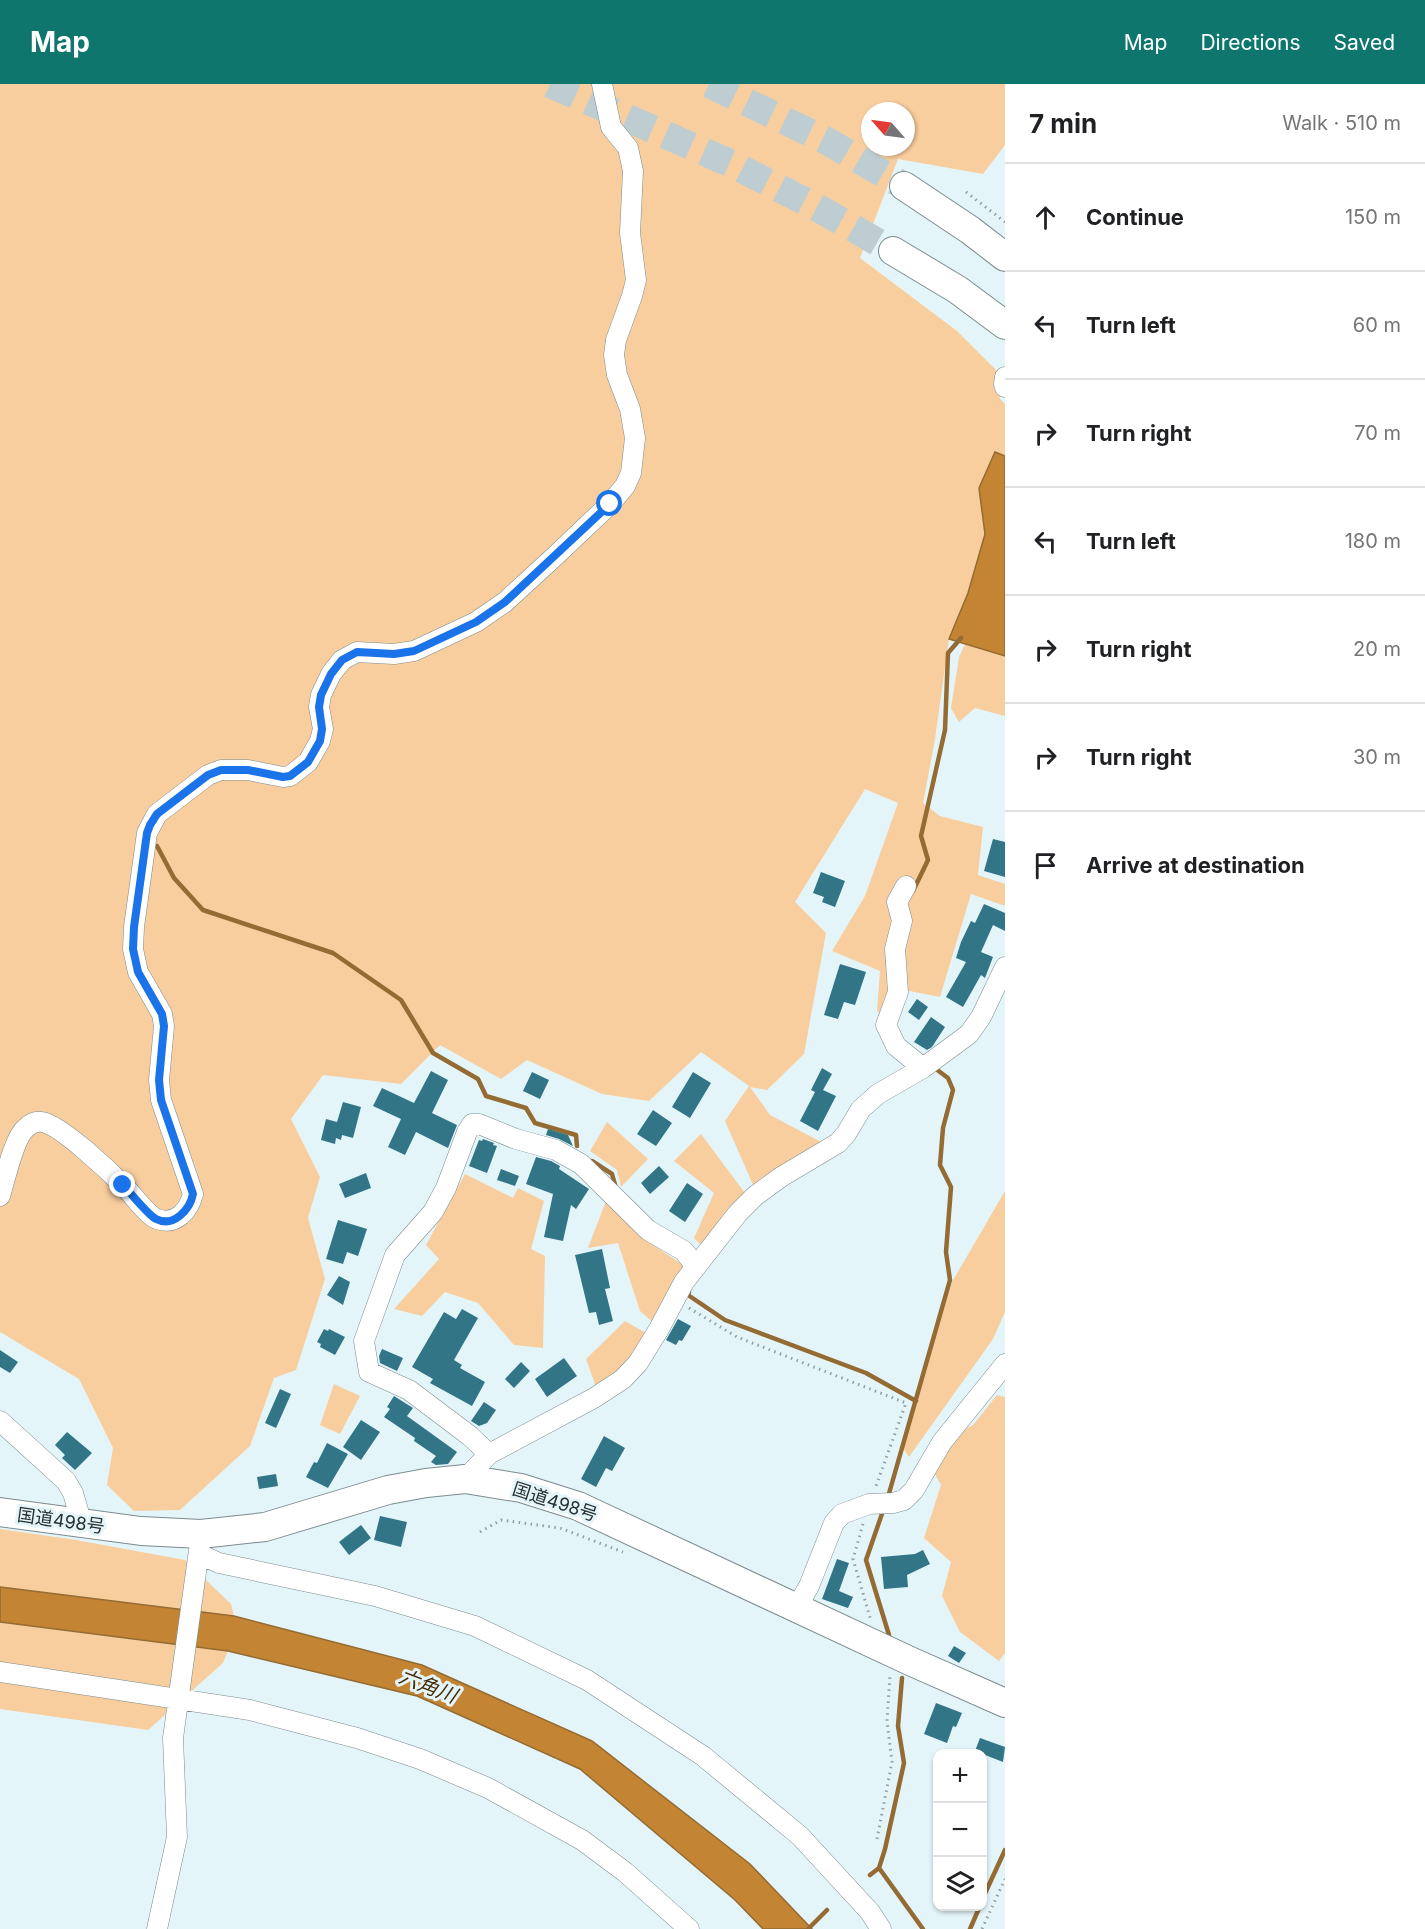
<!DOCTYPE html>
<meta charset="utf-8">
<style>
:root{--surface:#fff;--page:#f2f2f2;--text:#202124;--muted:#757577;--line:#e0e0e0;--accent:#0f766e}
body{margin:0;font-family:Inter,"Noto Sans JP",sans-serif;background:var(--page);color:var(--text)}
.controls{position:absolute;right:18px;bottom:18px;display:grid;overflow:hidden;border-radius:12px;box-shadow:0 2px 4px #0004}
.controls button{width:54px;height:54px;display:grid;place-items:center;padding:0;border:0;border-bottom:2px solid var(--line);background:var(--surface);color:var(--text);font:30px sans-serif}
.compass{position:absolute;left:861px;top:18px;width:54px;height:54px;border-radius:50%;background:var(--surface);box-shadow:0 2px 4px #0004;rotate:298deg}
.stop{position:absolute;width:18px;height:18px;margin:-14px;border:4px solid #1a73e8;border-radius:50%;background:#fff}
.stop.end{background:#1a73e8;border-color:#fff;box-shadow:0 2px 6px #0008}
.list{margin:0;padding:0;list-style:none}
h2{display:flex;justify-content:space-between;align-items:center;height:78px;margin:0;padding:0 24px;font-size:26px}
h2 small{font-size:20px;font-weight:400;color:var(--muted)}
.list li{display:grid;grid-template-columns:39px 1fr auto;gap:18px;align-items:center;box-sizing:border-box;height:108px;padding:0 24px;border-top:2px solid var(--line)}
.list b{display:block;font-size:22px;white-space:nowrap}
.list em{font-size:20px;font-style:normal;color:var(--muted)}
.icon{flex:none;width:33px;height:33px;fill:none;stroke:currentColor;stroke-width:2;stroke-linecap:round;stroke-linejoin:round}
.map{position:relative;flex:none;width:1005px;height:1845px;overflow:hidden}
header{display:flex;align-items:center;gap:36px;box-sizing:border-box;height:84px;padding:0 30px;background:var(--accent);color:#fff}
header strong{font-size:28px}
nav{display:flex;gap:33px;margin-inline-start:auto;font-size:21px}
main{display:flex}
aside{flex:1;background:var(--surface)}
.map>svg:first-child{display:block}
.green{fill:#f8ce9e;fill-rule:evenodd}
.water{fill:#c38533;stroke:#946b32;stroke-width:1.5}
.lines{fill:none;stroke-linecap:round;stroke-linejoin:round}
.stream{stroke:#946b32;stroke-width:4.5}
.building{fill:#317587}
.highway-tunnel{stroke:#becdd2;stroke-width:28;stroke-dasharray:28 14;stroke-linecap:butt}
.minor-casing{stroke:#7b8b8f;stroke-width:21}
.highway-casing{stroke:#7b8b8f;stroke-width:30}
.path{stroke:#929ea2;stroke-width:3;stroke-dasharray:1.5 4.5;stroke-linecap:butt}
.minor{stroke:#fff;stroke-width:20}
.highway{stroke:#fff;stroke-width:28}
.route{stroke:#1a73e8;stroke-width:8}
.labels{text-anchor:middle;stroke-width:6;stroke-linejoin:round;paint-order:stroke}
.street-label{font-size:18px;fill:#282f31;stroke:#e4f5fa}
.water-label{font-size:20px;font-style:italic;fill:#442a07;stroke:#e4f5fa}
</style>
<header>
<strong>Map</strong>
<nav><a>Map</a><a>Directions</a><a>Saved</a></nav>
</header>
<main>
<div class="map">
<svg width="1005" height="1845" viewBox="0 0 1005 1845">
<rect width="100%" height="100%" fill="#e4f5fa"/>
<!-- green -->
<path class="green" d="M 0,0 L 1005,0 L 1005,61 L 983,90 L 898,75 L 860,174 L 957,247 L 998,288 L 1000,315 L 1005,320 L 1005,372 L 995,368 L 979,404 L 985,450 L 968,509 L 949,555 L 935,655 L 923,719 L 940,732 L 983,743 L 978,791 L 1005,800 L 1005,822 L 971,810 L 940,913 L 894,904 L 884,932 L 877,927 L 880,887 L 832,867 L 865,812 L 898,719 L 865,705 L 795,818 L 826,849 L 804,970 L 767,1006 L 750,1003 L 770,1031 L 825,1060 L 754,1103 L 725,1037 L 749,1002 L 701,968 L 649,1017 L 602,1010 L 527,976 L 501,995 L 440,961 L 401,1000 L 323,991 L 291,1035 L 320,1093 L 308,1134 L 325,1195 L 296,1286 L 274,1294 L 250,1362 L 180,1426 L 134,1427 L 107,1401 L 113,1364 L 79,1295 L 0,1248 ZM 870,27 L 906,27 L 906,63 L 870,63 Z
M 965,560 L 1005,572 L 1005,632 L 975,624 L 959,638 L 951,624 L 959,573 Z
M 607,1038 L 648,1075 L 621,1103 L 617,1086 L 590,1067 Z
M 701,1050 L 745,1109 L 704,1164 L 694,1154 L 714,1109 L 674,1077 Z
M 465,1090 L 513,1114 L 518,1104 L 544,1117 L 531,1165 L 545,1172 L 543,1264 L 514,1261 L 478,1219 L 445,1208 L 422,1232 L 394,1225 L 439,1175 L 426,1161 Z
M 1005,1107 L 1005,1228 L 993,1255 L 909,1373 L 901,1361 L 952,1198 Z
M 606,1117 L 642,1154 L 685,1182 L 655,1240 L 640,1227 L 618,1159 L 588,1164 Z
M 625,1237 L 646,1249 L 624,1285 L 596,1303 L 586,1275 Z
M 334,1300 L 360,1312 L 340,1350 L 320,1341 Z
M 997,1311 L 1005,1313 L 1005,1569 L 999,1577 L 960,1548 L 942,1512 L 951,1478 L 924,1454 L 941,1401 L 935,1390 L 956,1350 L 973,1341 Z
M 0,1445 L 76,1456 L 185,1476 L 231,1520 L 234,1532 L 0,1503 Z
M 0,1538 L 228,1567 L 223,1579 L 148,1646 L 0,1625 Z"/>
<!-- water -->
<path class="water" d="M 995,368 L 1005,372 L 1005,572 L 949,555 L 968,509 L 985,450 L 979,404 Z
M 0,1503 L 234,1532 L 422,1581 L 592,1657 L 750,1780 L 812,1845 L 763,1845 L 735,1816 L 580,1685 L 417,1612 L 228,1567 L 0,1538 Z"/>
<g class="lines">
<!-- stream -->
<path class="stream" d="M 157,762 L 174,794 L 203,826 L 333,869 L 401,916 L 433,969 L 478,995 L 486,1012 L 526,1024 L 535,1039 L 576,1051 L 577,1062
M 913,807 L 928,776 L 921,752 L 945,646 L 948,569 L 961,554
M 592,1077 L 612,1090 L 616,1104
M 689,1208 L 688,1211 L 725,1236 L 866,1289 L 916,1317
M 888,1413 L 950,1196 L 946,1168 L 951,1103 L 940,1081 L 943,1044 L 953,1006 L 948,994 L 932,982
M 884,1424 L 866,1476 L 889,1551
M 879,1784 L 923,1845
M 870,1791 L 879,1784 L 885,1765 L 904,1679 L 898,1642 L 902,1594
M 982,1816 L 1005,1766
M 808,1845 L 827,1826
M 970,1845 L 980,1822"/>
</g>
<!-- building -->
<path class="building" d="M 993,755 L 1005,758 L 1005,793 L 984,787 Z
M 821,788 L 845,797 L 835,823 L 822,818 L 824,813 L 813,809 Z
M 984,820 L 1005,829 L 1005,847 L 993,841 L 981,868 L 993,873 L 985,894 L 981,891 L 963,923 L 946,913 L 966,878 L 956,874 L 961,858 L 971,837 L 975,839 Z
M 840,880 L 866,888 L 855,921 L 844,918 L 838,935 L 824,931 Z
M 917,915 L 928,923 L 919,936 L 908,928 Z
M 931,933 L 945,943 L 932,963 L 927,966 L 914,958 Z
M 822,984 L 832,990 L 823,1006 L 836,1012 L 818,1047 L 800,1037 L 815,1008 L 811,1006 Z
M 431,987 L 448,996 L 432,1029 L 457,1041 L 448,1064 L 416,1048 L 405,1071 L 388,1063 L 401,1035 L 373,1022 L 382,1004 L 414,1019 Z
M 532,988 L 549,996 L 540,1015 L 523,1007 Z
M 693,988 L 711,999 L 690,1034 L 672,1023 Z
M 343,1018 L 361,1023 L 353,1054 L 342,1051 L 341,1056 L 336,1054 L 335,1060 L 321,1056 L 326,1035 L 337,1038 Z
M 653,1026 L 672,1039 L 656,1062 L 637,1050 Z
M 548,1045 L 568,1051 L 573,1062 L 559,1055 L 546,1051 Z
M 483,1055 L 494,1059 L 493,1061 L 497,1062 L 487,1089 L 469,1082 L 479,1056 L 482,1057 Z
M 536,1073 L 551,1077 L 560,1082 L 559,1085 L 589,1105 L 576,1125 L 571,1121 L 563,1157 L 544,1153 L 553,1110 L 526,1100 Z
M 659,1082 L 669,1093 L 650,1110 L 641,1099 Z
M 501,1085 L 519,1092 L 515,1102 L 497,1096 Z
M 366,1089 L 371,1104 L 345,1114 L 339,1100 Z
M 687,1099 L 703,1110 L 685,1138 L 669,1127 Z
M 338,1136 L 367,1145 L 358,1172 L 347,1168 L 343,1180 L 326,1175 Z
M 602,1165 L 610,1204 L 605,1205 L 613,1237 L 599,1241 L 596,1228 L 589,1229 L 575,1171 Z
M 339,1192 L 350,1198 L 343,1221 L 327,1211 Z
M 462,1225 L 478,1234 L 454,1276 L 462,1281 L 460,1284 L 485,1298 L 472,1322 L 430,1299 L 433,1295 L 412,1283 L 444,1228 L 456,1235 Z
M 678,1235 L 691,1242 L 682,1257 L 679,1256 L 676,1261 L 666,1256 Z
M 324,1245 L 328,1247 L 329,1245 L 345,1253 L 335,1271 L 320,1263 L 321,1260 L 317,1258 Z
M 382,1265 L 403,1274 L 397,1287 L 380,1279 L 379,1272 Z
M 0,1266 L 18,1278 L 10,1289 L 0,1283 Z
M 564,1274 L 577,1292 L 547,1313 L 535,1295 Z
M 521,1278 L 530,1287 L 514,1304 L 505,1295 Z
M 280,1305 L 291,1310 L 276,1344 L 265,1339 Z
M 394,1312 L 413,1324 L 407,1332 L 457,1368 L 448,1380 L 436,1381 L 431,1378 L 436,1372 L 414,1357 L 415,1354 L 384,1333 L 390,1325 L 387,1323 Z
M 484,1318 L 496,1326 L 487,1339 L 479,1342 L 471,1337 Z
M 361,1336 L 380,1348 L 361,1376 L 343,1363 Z
M 67,1348 L 92,1369 L 75,1386 L 62,1374 L 65,1371 L 55,1361 Z
M 604,1352 L 625,1364 L 612,1387 L 606,1384 L 596,1403 L 581,1395 Z
M 327,1359 L 348,1370 L 328,1404 L 306,1393 L 314,1378 L 317,1379 Z
M 276,1390 L 278,1402 L 259,1405 L 257,1393 Z
M 380,1432 L 407,1438 L 401,1463 L 374,1456 Z
M 361,1441 L 371,1454 L 349,1471 L 339,1458 Z
M 923,1466 L 930,1480 L 907,1491 L 908,1503 L 884,1505 L 881,1473 L 915,1470 Z
M 837,1475 L 849,1479 L 839,1507 L 853,1513 L 848,1524 L 822,1515 Z
M 954,1562 L 966,1569 L 959,1579 L 948,1572 Z
M 936,1619 L 962,1629 L 956,1643 L 953,1642 L 947,1659 L 924,1650 Z
M 980,1654 L 1005,1663 L 1003,1678 L 975,1667 Z"/>
<g class="lines">
<!-- highway-tunnel -->
<path class="highway-tunnel" d="M 550,0 L 732,80 L 818,124 L 893,167
M 709,0 L 827,57 L 904,102"/>
<!-- minor casing -->
<g class="minor-casing">
<path id="minor" d="M 1005,293 L 1004,300 L 1005,303
M 906,802 L 897,818 L 902,837 L 895,865 L 898,908 L 886,941 L 896,962 L 923,984
M 0,1112 C 5,1096 14,1053 26,1044 C 30,1040 36,1037 42,1038 C 61,1041 110,1088 125,1103 C 133,1111 148,1132 157,1135 C 176,1142 189,1126 193,1110 L 161,1016 L 159,996 L 164,942 L 162,930 L 138,888 L 133,865 L 134,843 L 147,749 L 157,730 L 208,691 L 221,686 L 248,686 L 283,693 L 290,692 L 308,678 L 320,657 L 323,645 L 319,623 L 321,611 L 331,590 L 342,576 L 357,568 L 394,570 L 414,567 L 476,538 L 505,518 L 553,474 L 610,420 L 625,402 L 631,389 L 635,354 L 630,325 L 617,291 L 614,271 L 616,256 L 632,212 L 636,196 L 630,149 L 633,87 L 628,64 L 611,43 L 602,0
M 0,1337 L 66,1397 L 73,1409 L 82,1440
M 489,1370 L 470,1352 L 409,1306 L 369,1288 L 364,1257 L 395,1171 L 433,1128 L 446,1104 L 467,1048 L 472,1040 L 479,1040 L 516,1055 L 556,1066 L 581,1080 L 648,1146 L 684,1167 L 696,1183
M 465,1395 L 489,1370 L 594,1314 L 623,1295 L 638,1279 L 659,1245 L 684,1198 L 738,1129 L 755,1112 L 781,1093 L 838,1059 L 846,1050 L 861,1025 L 878,1010 L 923,984 L 969,950 L 981,933 L 1005,883
M 199,1470 L 219,1479 L 375,1512 L 475,1542 L 587,1596 L 703,1672 L 800,1752 L 870,1828 L 881,1845
M 796,1525 L 809,1502 L 834,1439 L 842,1430 L 869,1420 L 893,1419 L 904,1416 L 914,1406 L 942,1358 L 1005,1280
M 0,1588 L 250,1626 L 357,1654 L 420,1675 L 488,1704 L 582,1756 L 625,1788 L 689,1845
M 157,1845 L 177,1753 L 173,1654 L 200,1459"/>
</g>
<!-- highway casing -->
<g class="highway-casing">
<path id="highway" d="M 904,102 L 970,146 L 1005,173
M 893,167 L 958,206 L 1005,241
M 0,1428 L 141,1447 L 201,1450 L 265,1443 L 388,1406 L 426,1399 L 465,1395 L 521,1404 L 578,1422 L 910,1577 L 1005,1619"/>
</g>
<!-- path -->
<path class="path" d="M 966,108 L 1005,138
M 689,1224 L 737,1253 L 906,1319 L 876,1402
M 863,1440 L 853,1475 L 871,1537
M 480,1448 L 501,1436 L 560,1444 L 623,1468
M 877,1755 L 892,1678 L 887,1637 L 890,1591
M 982,1845 L 1005,1795"/>
<!-- minor -->
<use href="#minor" class="minor"/>
<!-- highway -->
<use href="#highway" class="highway"/>
</g>
<g class="lines">
<!-- route -->
<path class="route" d="M 123,1101 C 130,1108 148,1131 156,1135 C 174,1144 190,1125 193,1110 L 161,1016 L 159,996 L 164,942 L 162,930 L 138,888 L 133,865 L 134,843 L 147,749 L 150,741 L 157,730 L 208,691 L 221,686 L 248,686 L 283,693 L 290,692 L 308,678 L 320,657 L 322,645 L 319,623 L 321,611 L 331,590 L 342,576 L 357,568 L 394,570 L 414,567 L 476,538 L 505,518 L 610,420"/>
</g>
<g class="labels">
<!-- street labels -->
<g class="street-label">
<text transform="translate(555 1418) rotate(18)" y="6">国道498号</text>
<text transform="translate(61 1437) rotate(8)" y="6">国道498号</text>
</g>
<!-- water labels -->
<g class="water-label">
<text transform="translate(428 1602) rotate(21)" y="7">六角川</text>
</g>
</g>
</svg>
<div class="controls">
<button>+</button>
<button>−</button>
<button><svg class="icon" aria-label="layers" viewBox="0 0 24 24"><path d="M12 4l9 5-9 5-9-5zM3 14l9 5 9-5"/></svg></button>
</div>
<svg class="compass" viewBox="-18 -18 36 36"><path d="M0-13l5 13h-10z" fill="#e53935"/><path d="M0 13l5-13h-10z" fill="#757577"/></svg>
<div class="stop" style="left:610px;top:420px"></div>
<div class="stop end" style="left:123px;top:1101px"></div>
</div>
<aside>
<h2>7 min<small>Walk · 510 m</small></h2>
<ul class="list">
<li><svg class="icon" aria-label="ahead" viewBox="0 0 24 24"><path d="M12 20V5M6 11l6-6 6 6"/></svg><div><b>Continue</b></div><em>150 m</em></li>
<li><svg class="icon" aria-label="left" viewBox="0 0 24 24"><path d="M17 20v-9H6M10 6l-5 5 5 5"/></svg><div><b>Turn left</b></div><em>60 m</em></li>
<li><svg class="icon" aria-label="right" viewBox="0 0 24 24"><path d="M7 20v-9h11M14 6l5 5-5 5"/></svg><div><b>Turn right</b></div><em>70 m</em></li>
<li><svg class="icon" aria-label="left" viewBox="0 0 24 24"><path d="M17 20v-9H6M10 6l-5 5 5 5"/></svg><div><b>Turn left</b></div><em>180 m</em></li>
<li><svg class="icon" aria-label="right" viewBox="0 0 24 24"><path d="M7 20v-9h11M14 6l5 5-5 5"/></svg><div><b>Turn right</b></div><em>20 m</em></li>
<li><svg class="icon" aria-label="right" viewBox="0 0 24 24"><path d="M7 20v-9h11M14 6l5 5-5 5"/></svg><div><b>Turn right</b></div><em>30 m</em></li>
<li><svg class="icon" aria-label="arrive" viewBox="0 0 24 24"><path d="M6 21V4h12l-3 4 3 4H6"/></svg><div><b>Arrive at destination</b></div></li>
</ul>
</aside>
</main>
